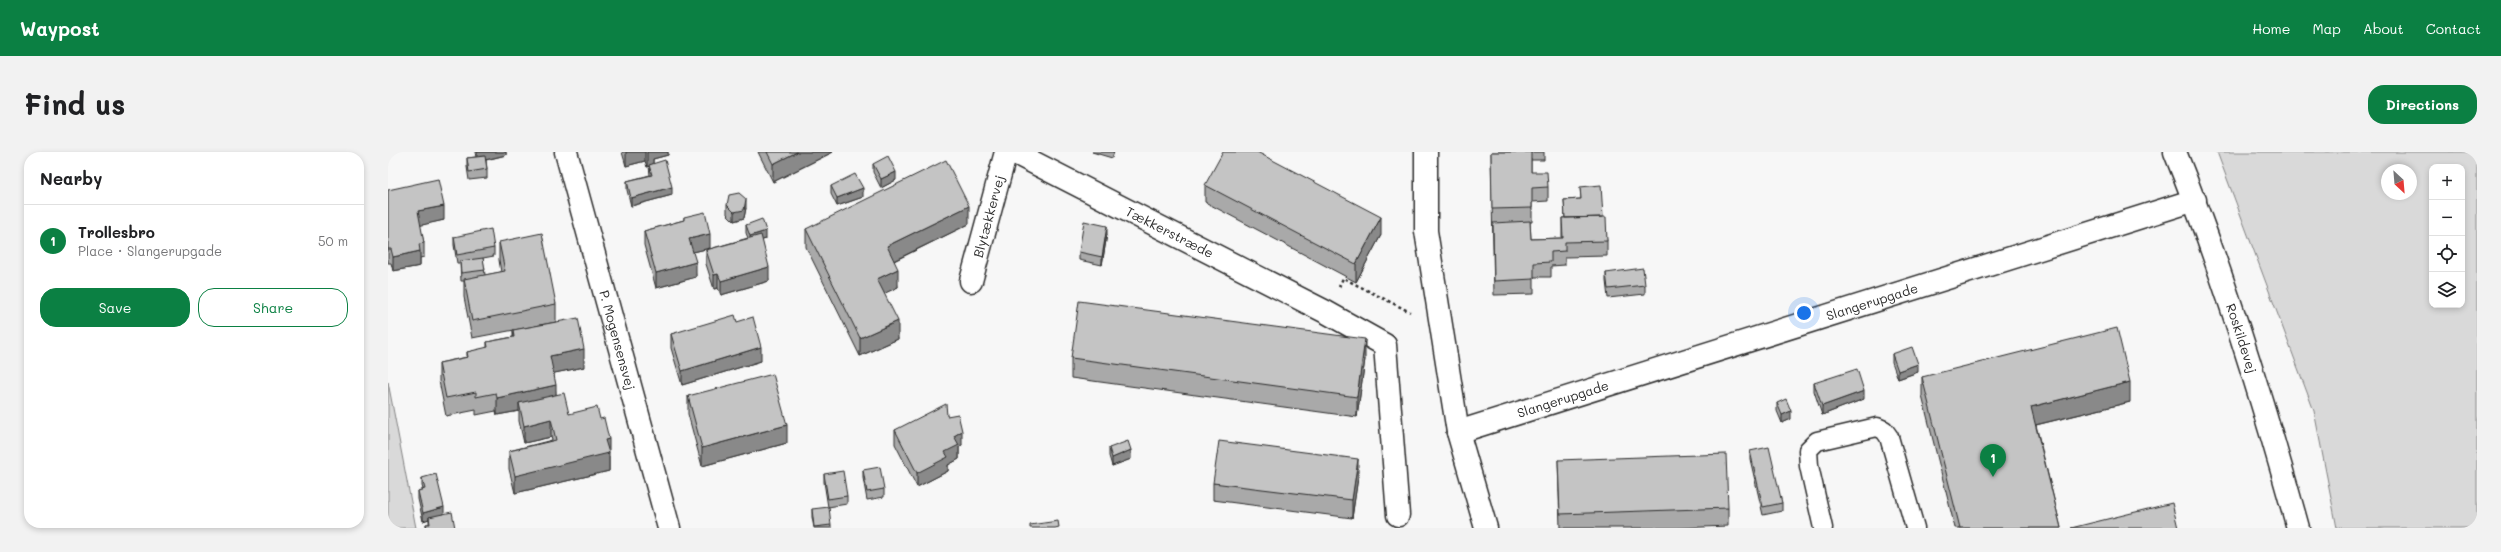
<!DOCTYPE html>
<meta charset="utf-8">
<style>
:root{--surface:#fff;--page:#f2f2f2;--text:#202124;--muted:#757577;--line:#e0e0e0;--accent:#0b8043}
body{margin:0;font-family:Mali,sans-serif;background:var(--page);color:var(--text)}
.controls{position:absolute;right:12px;top:12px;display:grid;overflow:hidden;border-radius:8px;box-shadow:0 2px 6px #0003}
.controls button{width:36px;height:36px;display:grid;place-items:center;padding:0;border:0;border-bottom:1px solid var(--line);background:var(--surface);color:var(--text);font:20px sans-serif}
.compass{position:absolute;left:1993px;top:12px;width:36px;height:36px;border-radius:50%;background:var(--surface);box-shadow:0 2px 6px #0003;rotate:154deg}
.you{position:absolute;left:1416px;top:161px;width:14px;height:14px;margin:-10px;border:3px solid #fff;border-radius:50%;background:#1a73e8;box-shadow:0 0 0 6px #1a73e833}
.badge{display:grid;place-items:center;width:26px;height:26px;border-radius:50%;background:var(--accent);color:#fff;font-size:13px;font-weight:700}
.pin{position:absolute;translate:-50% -33px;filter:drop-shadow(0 1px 2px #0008)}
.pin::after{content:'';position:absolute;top:21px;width:14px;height:12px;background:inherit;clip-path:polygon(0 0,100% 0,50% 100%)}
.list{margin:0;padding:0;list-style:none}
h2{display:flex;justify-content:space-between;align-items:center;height:52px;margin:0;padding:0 16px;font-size:17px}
h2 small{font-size:13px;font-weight:400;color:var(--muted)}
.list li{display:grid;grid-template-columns:26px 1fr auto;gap:12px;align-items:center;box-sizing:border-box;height:72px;padding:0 16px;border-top:1px solid var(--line)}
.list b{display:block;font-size:15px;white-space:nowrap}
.list p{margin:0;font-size:13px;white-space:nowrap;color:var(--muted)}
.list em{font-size:13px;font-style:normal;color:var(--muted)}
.actions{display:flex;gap:8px;padding:12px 16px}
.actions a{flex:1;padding:9px 0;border:1px solid var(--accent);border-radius:16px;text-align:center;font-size:14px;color:var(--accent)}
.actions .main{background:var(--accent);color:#fff}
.icon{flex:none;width:22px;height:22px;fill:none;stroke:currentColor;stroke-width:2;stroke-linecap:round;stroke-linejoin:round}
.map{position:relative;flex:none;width:2089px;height:376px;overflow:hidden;border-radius:16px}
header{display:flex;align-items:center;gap:24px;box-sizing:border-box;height:56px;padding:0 20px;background:var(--accent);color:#fff}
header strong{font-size:19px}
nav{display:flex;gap:22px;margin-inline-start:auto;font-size:14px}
.intro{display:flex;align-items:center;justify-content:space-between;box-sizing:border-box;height:96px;padding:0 24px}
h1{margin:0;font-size:28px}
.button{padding:10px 18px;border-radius:16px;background:var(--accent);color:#fff;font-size:14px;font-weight:700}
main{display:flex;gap:24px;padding:0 24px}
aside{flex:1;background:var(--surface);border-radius:16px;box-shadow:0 2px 6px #0003}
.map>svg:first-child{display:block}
.green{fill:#d9d9d9;stroke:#828282;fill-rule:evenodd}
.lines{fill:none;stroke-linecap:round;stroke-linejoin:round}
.service-casing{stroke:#2b2b2b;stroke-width:21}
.minor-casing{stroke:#2b2b2b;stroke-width:25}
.tertiary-casing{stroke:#2b2b2b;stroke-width:25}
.path{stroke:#2b2b2b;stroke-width:2.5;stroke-dasharray:3 3;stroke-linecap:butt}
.service{stroke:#fff;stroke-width:18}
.minor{stroke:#fff;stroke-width:22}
.tertiary{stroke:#fff;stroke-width:22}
.wall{fill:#a9a9a9;stroke:#2b2b2b}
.shaded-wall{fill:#898989;stroke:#2b2b2b}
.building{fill:#c4c4c4;stroke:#2b2b2b}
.labels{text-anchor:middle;stroke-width:3;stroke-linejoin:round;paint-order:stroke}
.street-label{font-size:13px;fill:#2b2b2b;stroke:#fff}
</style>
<header>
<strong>Waypost</strong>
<nav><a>Home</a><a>Map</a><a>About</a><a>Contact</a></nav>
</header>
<div class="intro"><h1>Find us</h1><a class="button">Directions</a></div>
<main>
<aside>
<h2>Nearby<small></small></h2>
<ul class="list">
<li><span class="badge">1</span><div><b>Trollesbro</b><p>Place · Slangerupgade</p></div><em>50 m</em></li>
</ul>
<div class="actions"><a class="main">Save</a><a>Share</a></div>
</aside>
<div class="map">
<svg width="2089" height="376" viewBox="0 0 2089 376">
<rect width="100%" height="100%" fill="#f7f7f7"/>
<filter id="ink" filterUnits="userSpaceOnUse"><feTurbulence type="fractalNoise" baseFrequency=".025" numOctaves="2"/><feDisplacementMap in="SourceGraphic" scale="8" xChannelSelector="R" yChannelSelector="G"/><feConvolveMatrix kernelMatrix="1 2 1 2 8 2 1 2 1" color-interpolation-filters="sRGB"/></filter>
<g filter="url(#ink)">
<!-- green -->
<path class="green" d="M 1829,0 L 2089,0 L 2089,376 L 1949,376 L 1926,259 ZM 2044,15 L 2074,15 L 2074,153 L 2044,153 ZM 1999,18 L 2023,18 L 2023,42 L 1999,42 Z
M 0,230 L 28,376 L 0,376 Z"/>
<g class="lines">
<!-- service casing -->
<g class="service-casing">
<path id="service" d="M 1435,376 L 1421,314 L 1420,298 L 1429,289 L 1489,275 L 1496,278 L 1501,285 L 1527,376"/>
</g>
<!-- minor casing -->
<g class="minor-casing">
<g id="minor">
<path id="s1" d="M 178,0 L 281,376"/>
<path id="s2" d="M 625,0 L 938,160 L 997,193 L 1010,363"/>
<path d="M 1038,0 L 1038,79 L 1070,280 L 1098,376"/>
<path id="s3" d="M 583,129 L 618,0"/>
<path id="s4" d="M 1070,280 L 1807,48"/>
</g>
</g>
<!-- tertiary casing -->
<g class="tertiary-casing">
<g id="tertiary">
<path id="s5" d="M 1787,0 C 1836,122 1875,249 1910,376"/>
</g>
</g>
<!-- path -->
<path class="path" d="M 951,135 L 955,126 L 1022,160"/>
<!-- service -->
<use href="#service" class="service"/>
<!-- minor -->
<use href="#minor" class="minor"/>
<!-- tertiary -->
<use href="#tertiary" class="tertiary"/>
</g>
<!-- wall -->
<path class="wall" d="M 87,0 L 118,0 L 118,3 L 98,8 L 99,17 L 99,26 L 81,28 L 79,15 L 79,6 L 88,5 Z
M 234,0 L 280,0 L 280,3 L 265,7 L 265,11 L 284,43 L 243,54 L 239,38 L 239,29 L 262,23 L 261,14 L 259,15 L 257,9 L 238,14 Z
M 370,0 L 445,0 L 385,30 Z
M 704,0 L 726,0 L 724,6 Z
M 1103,0 L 1156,0 L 1156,8 L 1143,8 L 1143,20 L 1160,35 L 1160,49 L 1144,50 L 1144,70 L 1142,70 L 1143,87 L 1174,86 L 1174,66 L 1177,66 L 1176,48 L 1193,47 L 1192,35 L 1215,65 L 1219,89 L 1219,104 L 1177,105 L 1177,113 L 1163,114 L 1163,125 L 1146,125 L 1146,142 L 1106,143 Z
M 485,12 L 508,28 L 493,36 L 485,20 Z
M 817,33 L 993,83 L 968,130 L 817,50 Z
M 443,34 L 475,45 L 449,54 L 443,42 Z
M 0,38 L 56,68 L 32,73 L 36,91 L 36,105 L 32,106 L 32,114 L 5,119 L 3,111 L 0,111 Z
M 339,53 L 358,56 L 356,66 L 346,69 L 339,62 Z
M 296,65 L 322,96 L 305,100 L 308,125 L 268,136 L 256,93 L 256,79 L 296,68 Z
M 581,72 L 506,109 L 510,135 L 496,141 L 510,187 L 472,204 L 418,95 L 418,77 Z
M 358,73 L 378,87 L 374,88 L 381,129 L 333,143 L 330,136 L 326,137 L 318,112 L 318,98 L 360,86 L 358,81 Z
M 719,82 L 714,113 L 691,108 L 691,100 Z
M 66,85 L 106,96 L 106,104 L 95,106 L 97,123 L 113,120 L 111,108 L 111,90 L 168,152 L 168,170 L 84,186 L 76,145 L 76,129 L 73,129 L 72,111 L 69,111 L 66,93 Z
M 1218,121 L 1257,133 L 1257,142 L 1220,146 L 1218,129 Z
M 349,170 L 373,209 L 294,233 L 283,196 L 283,182 Z
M 125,178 L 196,215 L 166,221 L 168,243 L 181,262 L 221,304 L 221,319 L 127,341 L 121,317 L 121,299 L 164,288 L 163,285 L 136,291 L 131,269 L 131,259 L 109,263 L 108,259 L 88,263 L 88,258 L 58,264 L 51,229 L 51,211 L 79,205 L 79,200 L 99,196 L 99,190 L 125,185 Z
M 1504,202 L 1530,220 L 1510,227 L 1504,210 Z
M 683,206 L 977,207 L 969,265 L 683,226 Z
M 1534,225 L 1742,250 L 1648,273 L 1673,376 L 1567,376 L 1534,244 Z
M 1426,231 L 1476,247 L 1434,263 L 1426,239 Z
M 300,244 L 399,291 L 314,314 L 300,262 Z
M 1389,251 L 1403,267 L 1394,271 L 1389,259 Z
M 559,264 L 574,293 L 571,295 L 571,307 L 560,313 L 560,319 L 529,335 L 507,292 L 507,278 Z
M 721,296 L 743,307 L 724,314 L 721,304 Z
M 1362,299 L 1394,351 L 1394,359 L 1375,363 L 1362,307 Z
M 1170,308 L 1340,356 L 1340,374 L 1289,376 L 1172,376 Z
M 475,318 L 496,337 L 496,345 L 479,348 L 475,326 Z
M 436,322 L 459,344 L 459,352 L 440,355 L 436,330 Z
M 970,325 L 964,366 L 825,348 L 825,331 Z
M 34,326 L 56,362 L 67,376 L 38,376 L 38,372 L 41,372 L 41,367 L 35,369 L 30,347 L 30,339 L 35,337 L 34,334 Z
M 424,357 L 443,373 L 443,376 L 426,376 L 424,365 Z"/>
<!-- shaded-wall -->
<path class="shaded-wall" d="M 89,0 L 118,0 L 118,3 L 89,10 Z
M 238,0 L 257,0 L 257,9 L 238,14 Z
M 260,0 L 280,0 L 280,3 L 265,7 L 265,13 L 259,15 L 259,1 Z
M 409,0 L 445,0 L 385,30 L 385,12 Z
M 508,20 L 508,28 L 493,36 L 493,27 Z
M 284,35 L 284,43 L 243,54 L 243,46 Z
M 475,36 L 475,45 L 449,54 L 449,46 Z
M 358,47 L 358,56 L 356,66 L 346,69 L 346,60 Z
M 56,54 L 56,68 L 30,74 L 30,59 Z
M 581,54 L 581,72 L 499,112 L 499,94 Z
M 993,65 L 993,83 L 968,130 L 968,112 Z
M 719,74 L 719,82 L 714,113 L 714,105 Z
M 378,79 L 378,87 L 362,92 L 362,84 Z
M 322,82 L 322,96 L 301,101 L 301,87 Z
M 32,99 L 32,114 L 5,119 L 5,105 Z
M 308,110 L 308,125 L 268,136 L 268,121 Z
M 381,115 L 381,129 L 333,143 L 333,129 Z
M 510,117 L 510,135 L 489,145 L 489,127 Z
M 330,122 L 330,136 L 326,137 L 326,123 Z
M 510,169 L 510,187 L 472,204 L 472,186 Z
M 977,187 L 977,207 L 969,265 L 969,245 Z
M 373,195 L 373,209 L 294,233 L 294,219 Z
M 196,197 L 196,215 L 162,222 L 162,204 Z
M 1530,212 L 1530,220 L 1510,227 L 1510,219 Z
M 1742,230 L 1742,250 L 1643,274 L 1643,255 Z
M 168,233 L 168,251 L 131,251 L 131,259 L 109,263 L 109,246 Z
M 1476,239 L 1476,247 L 1434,263 L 1434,254 Z
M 1403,259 L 1403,267 L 1394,271 L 1394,263 Z
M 163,267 L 163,285 L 136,291 L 136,274 Z
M 399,273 L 399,291 L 314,314 L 314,296 Z
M 574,279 L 574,293 L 571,295 L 571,307 L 560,313 L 560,319 L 529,335 L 529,321 L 557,300 L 566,284 Z
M 221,287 L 221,319 L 127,341 L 127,324 L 217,288 Z
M 743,298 L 743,307 L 724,314 L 724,306 Z
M 970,307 L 970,325 L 964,366 L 964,348 Z
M 56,355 L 56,364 L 41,365 L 41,367 L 35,369 L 35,361 Z"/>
<!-- building -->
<path class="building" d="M 379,0 L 409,0 L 385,12 Z
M 835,0 L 869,0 L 993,65 L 968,112 L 817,33 Z
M 1103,0 L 1143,0 L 1143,20 L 1159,20 L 1160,35 L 1144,36 L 1144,56 L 1104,57 Z
M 97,4 L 99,17 L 81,20 L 79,6 Z
M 500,4 L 508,20 L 493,27 L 485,12 Z
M 277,8 L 284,35 L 243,46 L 239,29 L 264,23 L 261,13 Z
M 558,8 L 581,54 L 499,94 L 510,117 L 489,127 L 510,169 L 472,186 L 418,77 Z
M 467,22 L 475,36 L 449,46 L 443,34 Z
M 50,27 L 56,54 L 30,59 L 36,91 L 31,92 L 32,99 L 5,105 L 3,97 L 0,97 L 0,38 Z
M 1213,33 L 1215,65 L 1177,66 L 1176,48 L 1193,47 L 1192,35 Z
M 351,41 L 358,47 L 356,58 L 346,60 L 339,53 L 341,43 Z
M 317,60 L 322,82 L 301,87 L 308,110 L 268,121 L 256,79 L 296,68 L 296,65 Z
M 1218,65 L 1219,89 L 1177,90 L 1177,99 L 1163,100 L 1163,110 L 1146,111 L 1146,127 L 1106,129 L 1105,71 L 1142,69 L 1143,87 L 1175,86 L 1174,66 Z
M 374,67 L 378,79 L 362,84 L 358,73 Z
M 696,69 L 719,74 L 714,105 L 691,100 Z
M 103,77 L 106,96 L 69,103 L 66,85 Z
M 154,81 L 168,152 L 84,169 L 76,127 L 117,119 L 111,90 Z
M 373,83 L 381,115 L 333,129 L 330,122 L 326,123 L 318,98 Z
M 95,106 L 97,118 L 73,121 L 72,109 Z
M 1255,116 L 1257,133 L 1220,137 L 1218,121 Z
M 691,149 L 977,187 L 969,245 L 683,206 Z
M 347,163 L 349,170 L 365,165 L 373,195 L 294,219 L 283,182 Z
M 190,166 L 196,197 L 162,204 L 168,233 L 109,246 L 108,241 L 88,245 L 88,240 L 58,246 L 51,211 L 80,205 L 79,200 L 100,195 L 99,190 L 126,185 L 125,178 Z
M 1729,176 L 1742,230 L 1643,255 L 1673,376 L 1572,376 L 1534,225 Z
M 1524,195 L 1530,212 L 1510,219 L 1504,202 Z
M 1469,217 L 1476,239 L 1434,254 L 1426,231 Z
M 385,222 L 399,273 L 314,296 L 300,244 Z
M 176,241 L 181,262 L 209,255 L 212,267 L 216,266 L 221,287 L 217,288 L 221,301 L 127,324 L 121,299 L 168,288 L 163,267 L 136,274 L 131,251 Z
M 1398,247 L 1403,259 L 1394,263 L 1389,251 Z
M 558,252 L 559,264 L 570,262 L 574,279 L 566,284 L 571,293 L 557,300 L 560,305 L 529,321 L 507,278 Z
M 740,289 L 743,298 L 724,306 L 721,296 Z
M 831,289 L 970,307 L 964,348 L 825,331 Z
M 1381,295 L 1394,351 L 1375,355 L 1362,299 Z
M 1338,302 L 1340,356 L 1172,362 L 1170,308 Z
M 492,315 L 496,337 L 479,340 L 475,318 Z
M 455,319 L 459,344 L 440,347 L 436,322 Z
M 48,322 L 56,355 L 35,361 L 30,339 L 37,337 L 34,326 Z
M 1784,351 L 1790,376 L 1683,376 Z
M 441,355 L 443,373 L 426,375 L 424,357 Z
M 64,360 L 67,376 L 39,376 L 38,372 L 42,372 L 41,365 Z
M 670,369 L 671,375 L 667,376 L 642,376 L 642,373 Z"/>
</g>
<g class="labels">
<!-- street labels -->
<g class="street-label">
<text dy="5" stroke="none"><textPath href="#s3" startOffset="67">Blytækkervej</textPath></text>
<text dy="5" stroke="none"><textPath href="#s2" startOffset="176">Tækkerstræde</textPath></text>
<text dy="5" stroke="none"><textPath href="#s4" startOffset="434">Slangerupgade</textPath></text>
<text dy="5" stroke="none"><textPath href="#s5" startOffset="198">Roskildevej</textPath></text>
<text dy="5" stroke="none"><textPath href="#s1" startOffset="195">P. Mogensensvej</textPath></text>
<text dy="5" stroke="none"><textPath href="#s4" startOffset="110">Slangerupgade</textPath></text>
</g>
</g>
</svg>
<div class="controls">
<button>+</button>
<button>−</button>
<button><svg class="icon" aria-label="locate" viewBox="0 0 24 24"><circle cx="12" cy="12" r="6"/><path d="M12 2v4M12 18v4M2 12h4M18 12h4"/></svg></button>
<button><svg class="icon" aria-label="layers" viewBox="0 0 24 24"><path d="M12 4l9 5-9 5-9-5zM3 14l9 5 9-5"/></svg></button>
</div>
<svg class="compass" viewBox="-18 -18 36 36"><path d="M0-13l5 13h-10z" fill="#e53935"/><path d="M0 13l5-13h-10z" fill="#757577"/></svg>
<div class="you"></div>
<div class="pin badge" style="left:1605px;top:325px">1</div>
</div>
</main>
